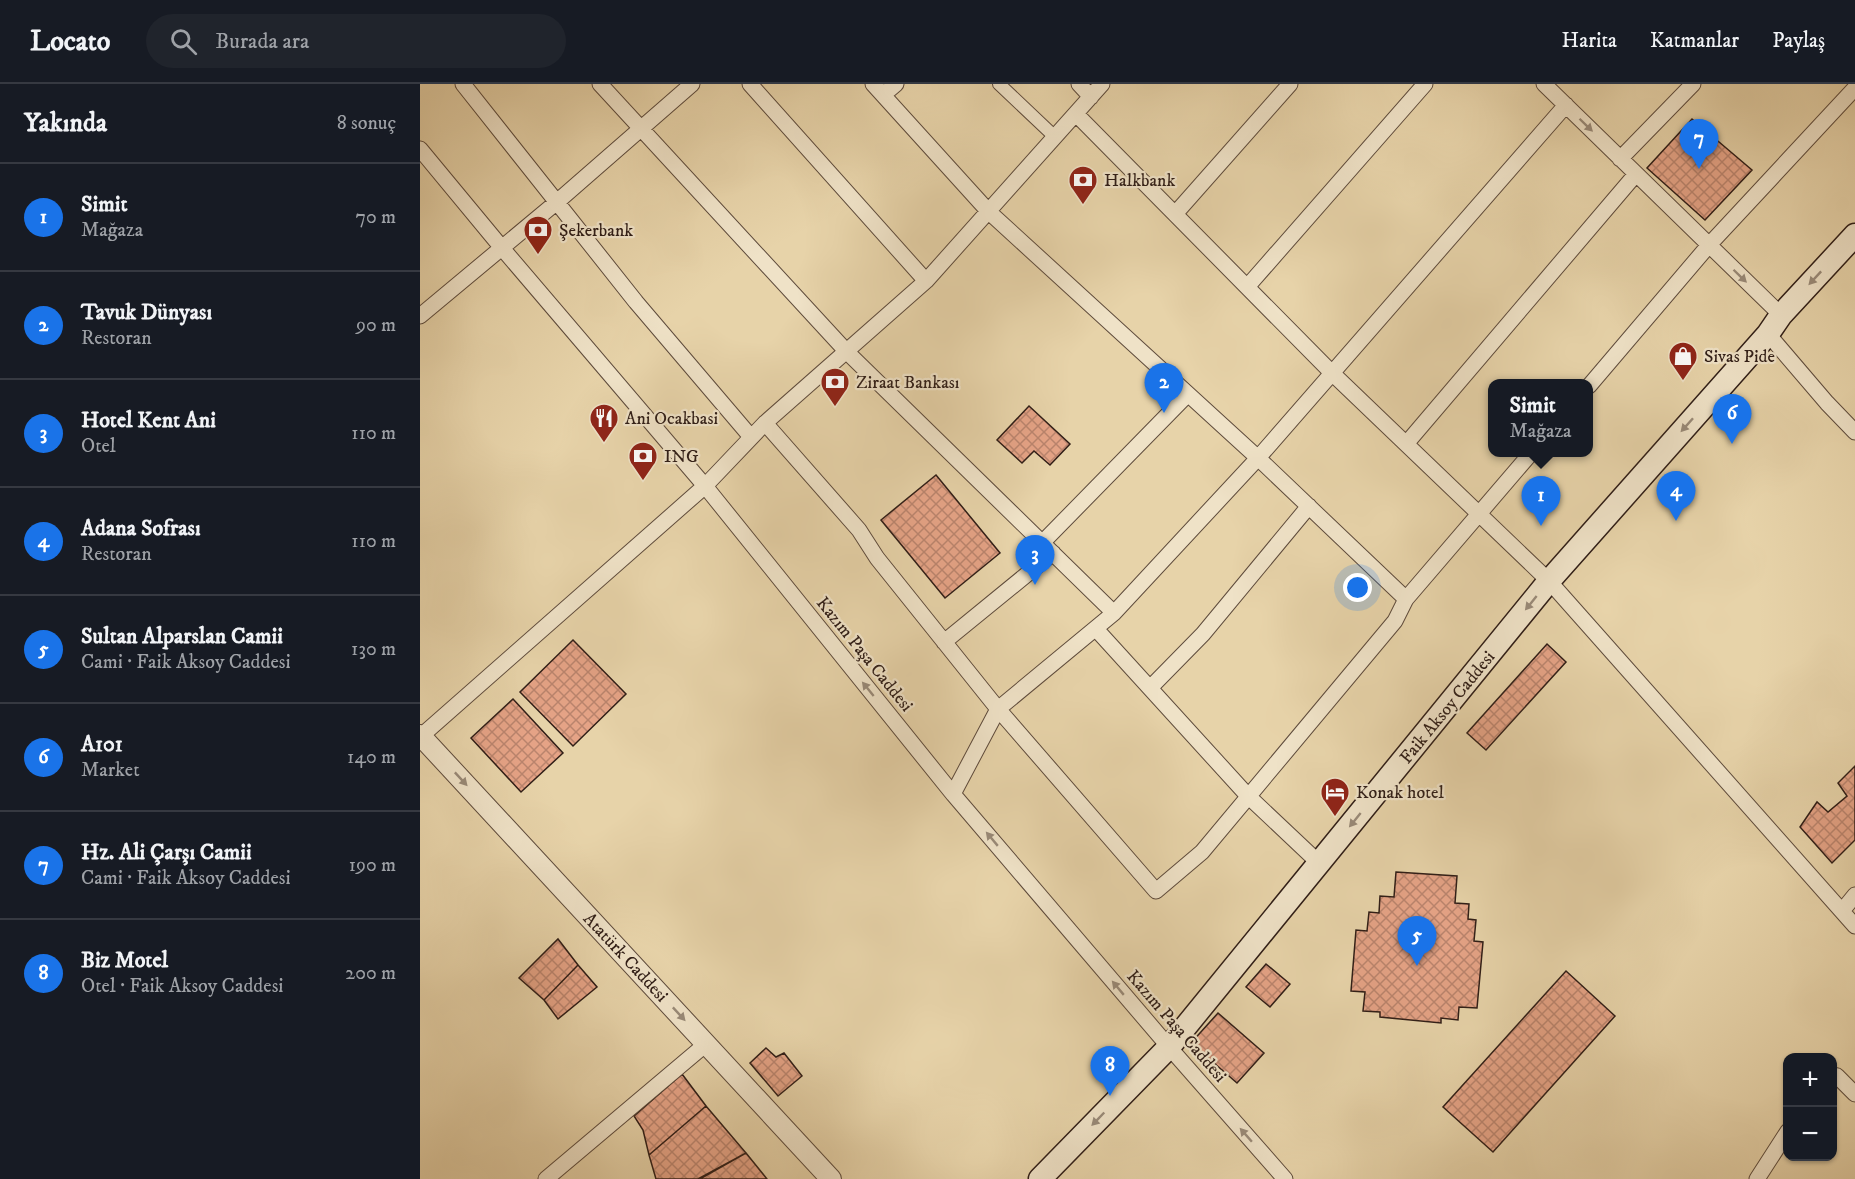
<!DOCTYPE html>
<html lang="tr">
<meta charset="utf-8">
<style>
:root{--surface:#171b24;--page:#20242c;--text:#f1f3f6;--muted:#9ea1a6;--line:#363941;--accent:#1a73e8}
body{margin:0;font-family:"IM FELL DW Pica",serif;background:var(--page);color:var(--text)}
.controls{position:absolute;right:18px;bottom:18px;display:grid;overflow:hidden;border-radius:12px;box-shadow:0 2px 4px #0004}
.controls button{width:54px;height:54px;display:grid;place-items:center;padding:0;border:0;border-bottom:2px solid var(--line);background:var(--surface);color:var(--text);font:30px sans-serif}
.you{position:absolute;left:938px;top:504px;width:21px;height:21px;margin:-15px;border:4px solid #fff;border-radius:50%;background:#1a73e8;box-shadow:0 0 0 9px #1a73e833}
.badge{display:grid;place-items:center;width:39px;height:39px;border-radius:50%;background:var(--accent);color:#fff;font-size:20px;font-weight:700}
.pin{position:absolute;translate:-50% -50px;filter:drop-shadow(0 2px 3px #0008)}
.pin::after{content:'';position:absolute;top:32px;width:21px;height:18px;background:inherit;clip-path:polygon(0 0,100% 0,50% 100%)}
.popup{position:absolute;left:1068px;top:295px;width:105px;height:78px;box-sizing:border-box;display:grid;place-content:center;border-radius:12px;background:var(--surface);filter:drop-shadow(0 2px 4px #0005);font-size:20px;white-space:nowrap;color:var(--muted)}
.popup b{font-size:22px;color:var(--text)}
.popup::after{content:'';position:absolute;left:50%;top:100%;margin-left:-12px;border:12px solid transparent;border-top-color:var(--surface)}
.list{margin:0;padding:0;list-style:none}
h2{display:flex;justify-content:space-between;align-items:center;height:78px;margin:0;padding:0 24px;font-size:26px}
h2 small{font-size:20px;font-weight:400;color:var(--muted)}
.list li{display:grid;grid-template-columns:39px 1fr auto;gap:18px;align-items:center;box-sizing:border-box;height:108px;padding:0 24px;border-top:2px solid var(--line)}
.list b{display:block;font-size:22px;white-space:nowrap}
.list p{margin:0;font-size:20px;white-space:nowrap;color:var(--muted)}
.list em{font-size:20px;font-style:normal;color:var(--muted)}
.icon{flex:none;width:33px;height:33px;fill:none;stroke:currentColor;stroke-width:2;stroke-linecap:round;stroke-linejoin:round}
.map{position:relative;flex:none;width:1435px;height:1095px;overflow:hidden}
header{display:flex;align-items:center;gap:36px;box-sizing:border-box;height:84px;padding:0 30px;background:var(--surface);border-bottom:2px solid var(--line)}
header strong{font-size:28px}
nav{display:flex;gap:33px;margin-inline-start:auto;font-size:21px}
.search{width:420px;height:54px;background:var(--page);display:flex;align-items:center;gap:15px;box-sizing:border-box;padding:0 21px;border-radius:33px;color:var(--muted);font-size:22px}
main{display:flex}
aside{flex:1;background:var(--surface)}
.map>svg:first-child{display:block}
.building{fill:url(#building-cross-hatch);stroke:#301e17;stroke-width:1.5}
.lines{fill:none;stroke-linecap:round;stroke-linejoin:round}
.pedestrian-casing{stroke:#5e4b3c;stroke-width:14}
.minor-casing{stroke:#5e4b3c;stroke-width:17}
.tertiary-casing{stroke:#5e4b3c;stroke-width:22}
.secondary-casing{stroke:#301e17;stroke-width:25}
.pedestrian{stroke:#efe2c7;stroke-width:12}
.minor{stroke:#efe2c7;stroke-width:15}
.tertiary{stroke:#efe2c7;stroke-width:20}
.secondary{stroke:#efe2c7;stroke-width:22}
.oneway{fill:#998a78}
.labels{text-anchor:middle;stroke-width:4.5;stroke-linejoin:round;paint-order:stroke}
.poi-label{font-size:18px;fill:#301e17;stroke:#efe2c7;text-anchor:start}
.street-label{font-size:18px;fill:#301e17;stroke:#efe2c7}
</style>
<header>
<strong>Locato</strong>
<div class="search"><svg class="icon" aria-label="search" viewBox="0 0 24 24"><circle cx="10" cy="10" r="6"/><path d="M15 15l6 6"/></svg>Burada ara</div>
<nav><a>Harita</a><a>Katmanlar</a><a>Paylaş</a></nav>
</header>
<main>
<aside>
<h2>Yakında<small>8 sonuç</small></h2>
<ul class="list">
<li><span class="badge">1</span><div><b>Simit</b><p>Mağaza</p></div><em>70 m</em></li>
<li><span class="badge">2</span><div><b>Tavuk Dünyası</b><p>Restoran</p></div><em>90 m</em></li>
<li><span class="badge">3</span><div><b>Hotel Kent Ani</b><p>Otel</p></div><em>110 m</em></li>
<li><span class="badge">4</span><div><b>Adana Sofrası</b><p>Restoran</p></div><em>110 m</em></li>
<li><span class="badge">5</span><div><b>Sultan Alparslan Camii</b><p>Cami · Faik Aksoy Caddesi</p></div><em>130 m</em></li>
<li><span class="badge">6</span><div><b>A101</b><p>Market</p></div><em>140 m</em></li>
<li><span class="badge">7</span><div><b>Hz. Ali Çarşı Camii</b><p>Cami · Faik Aksoy Caddesi</p></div><em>190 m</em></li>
<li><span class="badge">8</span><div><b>Biz Motel</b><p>Otel · Faik Aksoy Caddesi</p></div><em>200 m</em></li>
</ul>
</aside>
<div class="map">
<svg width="1435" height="1095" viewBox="0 0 1435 1095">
<defs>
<pattern id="building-cross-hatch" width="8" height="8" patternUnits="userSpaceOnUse" patternTransform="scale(1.5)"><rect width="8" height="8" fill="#e5a386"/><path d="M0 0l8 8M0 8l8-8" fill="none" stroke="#ba846d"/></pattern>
</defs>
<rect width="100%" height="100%" fill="#e7d3a9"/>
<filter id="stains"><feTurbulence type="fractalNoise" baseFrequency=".00333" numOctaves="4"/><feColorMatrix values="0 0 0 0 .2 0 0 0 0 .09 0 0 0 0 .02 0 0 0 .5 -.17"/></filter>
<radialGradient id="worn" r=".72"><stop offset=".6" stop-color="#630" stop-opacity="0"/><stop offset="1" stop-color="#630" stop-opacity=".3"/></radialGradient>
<!-- building -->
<path class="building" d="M 1272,35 L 1332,86 L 1285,136 L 1227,84 Z
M 609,322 L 650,360 L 630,381 L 614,367 L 602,379 L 577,356 Z
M 516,391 L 580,469 L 525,514 L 461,436 Z
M 153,556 L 206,610 L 153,662 L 100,608 Z
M 1127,560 L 1146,578 L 1066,666 L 1047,649 Z
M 93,615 L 143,669 L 101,708 L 51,654 Z
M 1435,682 L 1435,756 L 1412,779 L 1380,743 L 1397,718 L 1408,728 L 1427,712 L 1418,699 Z
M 976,788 L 1037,792 L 1035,819 L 1049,820 L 1048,835 L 1056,836 L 1054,857 L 1063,858 L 1057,924 L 1039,923 L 1038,936 L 1021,934 L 1021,939 L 960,933 L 960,928 L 943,927 L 945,908 L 931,907 L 936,846 L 947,847 L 949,828 L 959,829 L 960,812 L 974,813 Z
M 138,855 L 158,881 L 124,916 L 99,894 Z
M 846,880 L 870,900 L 850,923 L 826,903 Z
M 158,881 L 177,903 L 138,935 L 124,916 Z
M 1146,887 L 1195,932 L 1073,1068 L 1023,1023 Z
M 798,929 L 844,969 L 817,999 L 771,959 Z
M 346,964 L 356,973 L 364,969 L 382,992 L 358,1012 L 330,979 Z
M 262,990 L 286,1022 L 229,1071 L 223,1046 L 214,1032 Z
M 286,1022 L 326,1069 L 280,1095 L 236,1095 L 229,1071 Z
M 326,1069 L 347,1095 L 278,1095 Z"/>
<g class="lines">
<!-- pedestrian casing -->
<g class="pedestrian-casing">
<path id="pedestrian" d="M 579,0 L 635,53"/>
</g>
<!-- minor casing -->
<g class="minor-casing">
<path id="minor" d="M 43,0 L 216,218 L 331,353
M 180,0 L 427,268 L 694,529
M 330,0 L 506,197
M 453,0 L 569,128 L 838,374 L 986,515 L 1112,368
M 659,0 L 671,13
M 1124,0 L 1361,231
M 463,11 L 476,0
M 656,30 L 912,289 L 1129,497 L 1435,842
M 0,65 L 82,164 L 285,402 L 533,710 L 749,963 L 865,1095
M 1200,75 L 1273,0
M 755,130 L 870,0
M 827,203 L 1005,0
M 0,232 L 138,117 L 272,0
M 1348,250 L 1407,319 L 1435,348
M 1169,302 L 1289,161 L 1435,4
M 345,339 L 439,446 L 457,474 L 578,625 L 736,807 L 782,768 L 975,537 L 986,515
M 986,360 L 1216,90
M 622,459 L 768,310
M 676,545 L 828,712 L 899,779
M 524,558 L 633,469
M 730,604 L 783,550 L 889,422
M 0,653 L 285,402 L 345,339 L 506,197 L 682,0
M 533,710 L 578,625 L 694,529 L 838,374 L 1146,21
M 1422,827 L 1435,811
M 1412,995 L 1417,992 L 1435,1010
M 126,1095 L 286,960
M 1337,1095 L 1368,1047"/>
</g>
<!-- tertiary casing -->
<g class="tertiary-casing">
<path id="tertiary" d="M 0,651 L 411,1095"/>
</g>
<!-- secondary casing -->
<g class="secondary-casing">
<path id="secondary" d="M 620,1095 L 749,963 L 1129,497 L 1348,250 L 1361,231 L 1435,151"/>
</g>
<!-- pedestrian -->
<use href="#pedestrian" class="pedestrian"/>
<!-- minor -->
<use href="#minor" class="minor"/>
<!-- tertiary -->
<use href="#tertiary" class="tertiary"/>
<!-- secondary -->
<use href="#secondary" class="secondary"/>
</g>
<!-- one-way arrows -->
<defs><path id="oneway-solid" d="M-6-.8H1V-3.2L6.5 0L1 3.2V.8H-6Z" transform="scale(1.5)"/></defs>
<g class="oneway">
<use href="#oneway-solid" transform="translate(1166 41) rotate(44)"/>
<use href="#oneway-solid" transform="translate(1320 192) rotate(44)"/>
<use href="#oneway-solid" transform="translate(1395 194) rotate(133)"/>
<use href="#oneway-solid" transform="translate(1267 341) rotate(132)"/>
<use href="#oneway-solid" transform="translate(1111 519) rotate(129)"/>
<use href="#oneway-solid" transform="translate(448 605) rotate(-129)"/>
<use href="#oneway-solid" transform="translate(41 695) rotate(47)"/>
<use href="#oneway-solid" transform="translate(935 736) rotate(129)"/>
<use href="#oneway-solid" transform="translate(572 755) rotate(-130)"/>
<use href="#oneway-solid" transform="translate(698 904) rotate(-130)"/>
<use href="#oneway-solid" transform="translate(259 930) rotate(47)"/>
<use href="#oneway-solid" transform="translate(678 1035) rotate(134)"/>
<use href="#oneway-solid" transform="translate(826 1051) rotate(-131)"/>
</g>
<!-- icons -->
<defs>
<g id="bank-pin" transform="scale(1.5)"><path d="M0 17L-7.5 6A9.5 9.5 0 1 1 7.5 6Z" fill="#8f2418" stroke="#efe2c7"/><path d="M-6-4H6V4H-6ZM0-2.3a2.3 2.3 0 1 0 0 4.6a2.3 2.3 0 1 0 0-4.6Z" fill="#fff"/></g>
<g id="shop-pin" transform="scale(1.5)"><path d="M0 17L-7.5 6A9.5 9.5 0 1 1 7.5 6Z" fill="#8f2418" stroke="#efe2c7"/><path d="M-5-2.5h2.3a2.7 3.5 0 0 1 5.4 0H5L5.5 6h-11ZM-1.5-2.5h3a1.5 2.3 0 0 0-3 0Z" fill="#fff"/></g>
<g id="restaurant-pin" transform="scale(1.5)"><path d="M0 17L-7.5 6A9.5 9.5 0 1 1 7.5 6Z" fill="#8f2418" stroke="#efe2c7"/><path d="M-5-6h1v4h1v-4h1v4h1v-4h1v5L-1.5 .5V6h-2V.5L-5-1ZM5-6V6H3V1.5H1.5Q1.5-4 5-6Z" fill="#fff"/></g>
<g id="hotel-pin" transform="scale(1.5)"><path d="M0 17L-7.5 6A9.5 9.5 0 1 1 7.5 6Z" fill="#8f2418" stroke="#efe2c7"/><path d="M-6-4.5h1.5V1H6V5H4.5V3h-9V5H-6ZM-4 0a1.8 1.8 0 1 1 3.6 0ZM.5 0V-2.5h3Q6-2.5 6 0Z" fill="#fff"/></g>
</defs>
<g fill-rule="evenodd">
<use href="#bank-pin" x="663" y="96"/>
<use href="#bank-pin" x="118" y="146"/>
<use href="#shop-pin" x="1263" y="272"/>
<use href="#bank-pin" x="415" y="298"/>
<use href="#restaurant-pin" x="184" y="334"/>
<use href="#bank-pin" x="223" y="372"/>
<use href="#hotel-pin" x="915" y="708"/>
</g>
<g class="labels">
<!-- poi labels -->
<g class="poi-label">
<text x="684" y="102">Halkbank</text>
<text x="139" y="152">Şekerbank</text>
<text x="1284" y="278">Sivas Pide</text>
<text x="436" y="304">Ziraat Bankası</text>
<text x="205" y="340">Ani Ocakbasi</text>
<text x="244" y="378">ING</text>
<text x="936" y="714">Konak hotel</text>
</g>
<!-- street labels -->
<g class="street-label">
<text transform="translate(445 570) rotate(51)" y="6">Kazım Paşa Caddesi</text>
<text transform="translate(1027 623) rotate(-51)" y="6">Faik Aksoy Caddesi</text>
<text transform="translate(206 873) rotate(47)" y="6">Atatürk Caddesi</text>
<text transform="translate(757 942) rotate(49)" y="6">Kazım Paşa Caddesi</text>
</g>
</g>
<rect width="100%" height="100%" filter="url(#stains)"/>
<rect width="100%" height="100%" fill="url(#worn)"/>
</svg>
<div class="controls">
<button>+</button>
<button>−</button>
</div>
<div class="you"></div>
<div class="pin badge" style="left:1121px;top:442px">1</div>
<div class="popup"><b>Simit</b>Mağaza</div>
<div class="pin badge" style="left:744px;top:329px">2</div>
<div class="pin badge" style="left:615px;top:501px">3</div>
<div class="pin badge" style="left:1256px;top:437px">4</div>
<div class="pin badge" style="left:997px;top:882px">5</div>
<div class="pin badge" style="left:1312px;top:360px">6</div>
<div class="pin badge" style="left:1279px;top:85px">7</div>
<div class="pin badge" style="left:690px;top:1012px">8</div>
</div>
</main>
